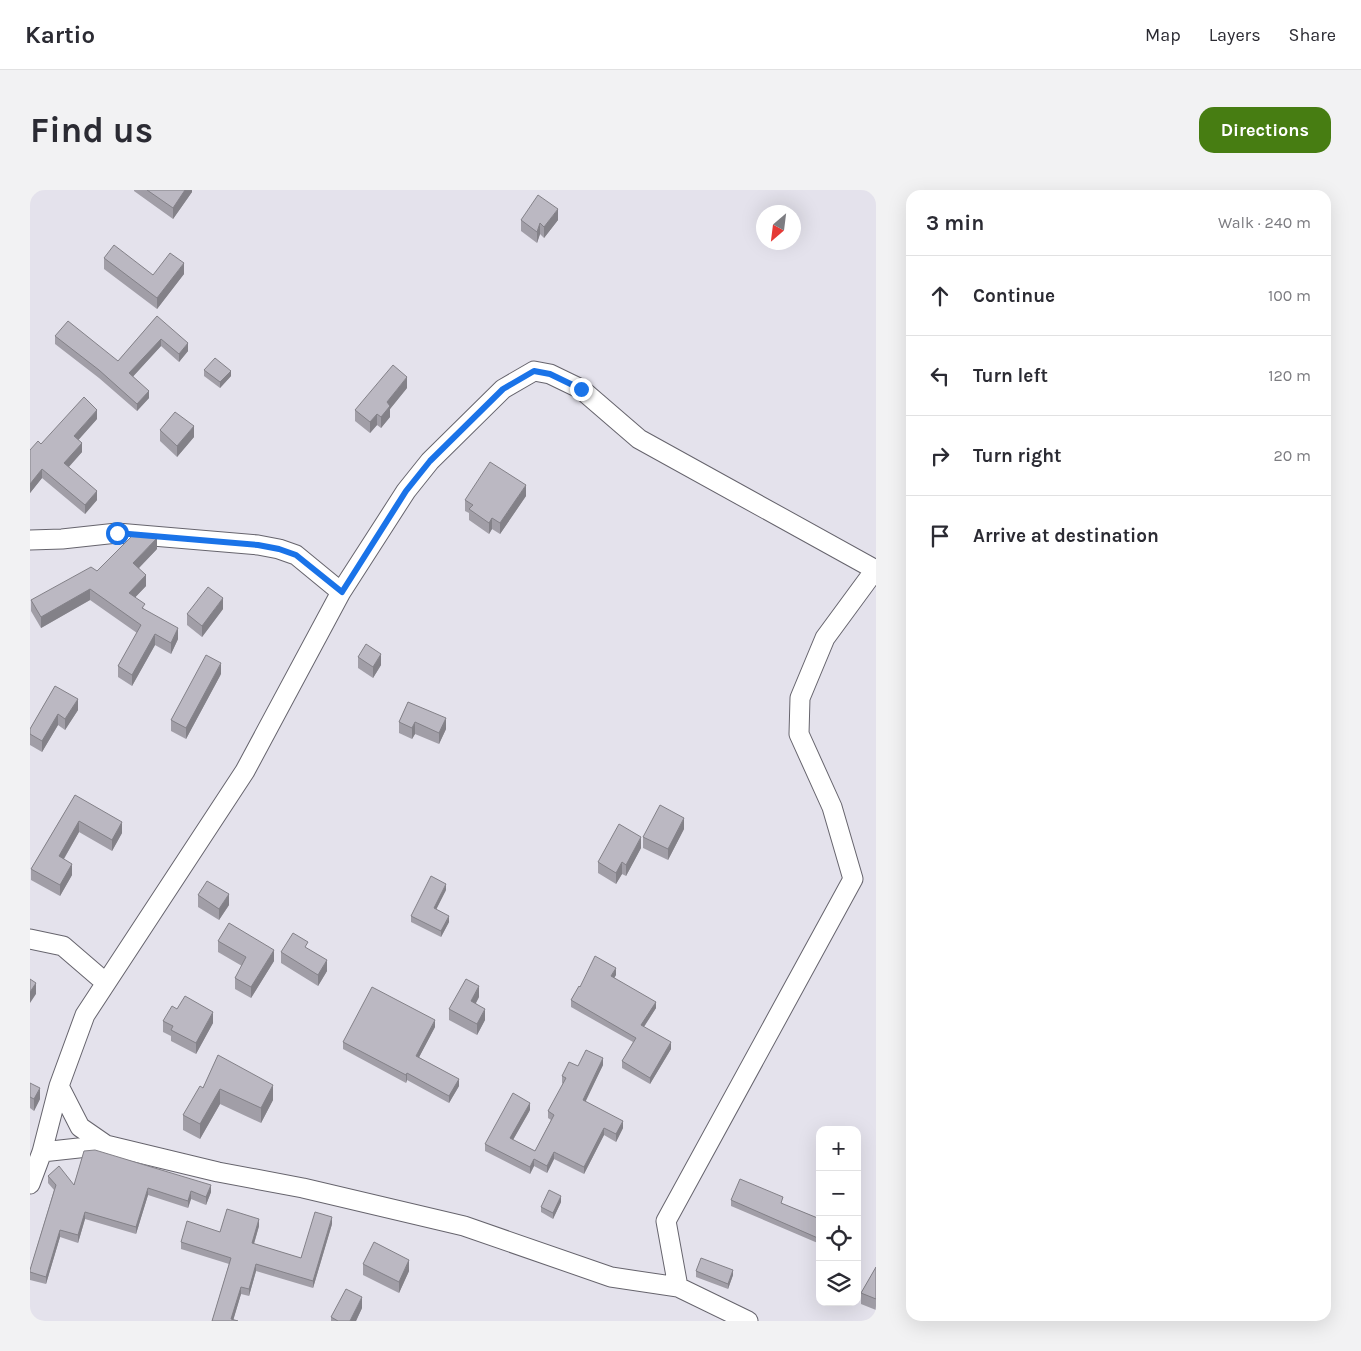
<!DOCTYPE html>
<meta charset="utf-8">
<style>
:root{--surface:#fff;--page:#f2f2f3;--text:#2b2b33;--muted:#7c7c81;--line:#e1e1e2;--accent:#477d12}
body{margin:0;font-family:Karla,sans-serif;background:var(--page);color:var(--text)}
.controls{position:absolute;right:15px;bottom:15px;display:grid;overflow:hidden;border-radius:10px;box-shadow:0 5px 20px #0002}
.controls button{width:45px;height:45px;display:grid;place-items:center;padding:0;border:0;border-bottom:1px solid var(--line);background:var(--surface);color:var(--text);font:25px sans-serif}
.compass{position:absolute;left:726px;top:15px;width:45px;height:45px;border-radius:50%;background:var(--surface);box-shadow:0 5px 20px #0002;rotate:208deg}
.stop{position:absolute;width:15px;height:15px;margin:-11px;border:4px solid #1a73e8;border-radius:50%;background:#fff}
.stop.end{background:#1a73e8;border-color:#fff;box-shadow:0 1px 5px #0008}
.list{margin:0;padding:0;list-style:none}
h2{display:flex;justify-content:space-between;align-items:center;height:65px;margin:0;padding:0 20px;font-size:21px}
h2 small{font-size:16px;font-weight:400;color:var(--muted)}
.list li{display:grid;grid-template-columns:32px 1fr auto;gap:15px;align-items:center;box-sizing:border-box;height:80px;padding:0 20px;border-top:1px solid var(--line)}
.list b{display:block;font-size:19px;white-space:nowrap}
.list em{font-size:16px;font-style:normal;color:var(--muted)}
.icon{flex:none;width:28px;height:28px;fill:none;stroke:currentColor;stroke-width:2;stroke-linecap:round;stroke-linejoin:round}
.map{position:relative;flex:none;width:846px;height:1131px;overflow:hidden;border-radius:15px}
header{display:flex;align-items:center;gap:30px;box-sizing:border-box;height:70px;padding:0 25px;background:var(--surface);border-bottom:1px solid var(--line)}
header strong{font-size:24px}
nav{display:flex;gap:28px;margin-inline-start:auto;font-size:18px}
.intro{display:flex;align-items:center;justify-content:space-between;box-sizing:border-box;height:120px;padding:0 30px}
h1{margin:0;font-size:35px}
.button{padding:12px 22px;border-radius:15px;background:var(--accent);color:#fff;font-size:18px;font-weight:700}
main{display:flex;gap:30px;padding:0 30px}
aside{flex:1;background:var(--surface);border-radius:15px;box-shadow:0 5px 20px #0002}
.map>svg:first-child{display:block}
.lines{fill:none;stroke-linecap:round;stroke-linejoin:round}
.street-casing{stroke:#66646d;stroke-width:21}
.street{stroke:#fff;stroke-width:19}
.wall{fill:#a19ea7}
.shaded-wall{fill:#838188}
.building{fill:#bbb8c2;stroke:#838188}
.route{stroke:#1a73e8;stroke-width:6}
</style>
<header>
<strong>Kartio</strong>
<nav><a>Map</a><a>Layers</a><a>Share</a></nav>
</header>
<div class="intro"><h1>Find us</h1><a class="button">Directions</a></div>
<main>
<div class="map">
<svg width="846" height="1131" viewBox="0 0 846 1131">
<rect width="100%" height="100%" fill="#e4e2ec"/>
<g class="lines">
<!-- street casing -->
<g class="street-casing">
<path id="street" d="M 0,350 L 32,349 L 87,343 L 228,355 L 249,359 L 266,365 L 311,402
M 0,749 L 33,756 L 76,793
M 29,896 L 50,937 L 76,955 L 188,982 L 273,998 L 434,1036 L 581,1087 L 648,1097 L 718,1131
M 12,962 L 76,955
M 0,994 L 12,962 L 29,896 L 55,825 L 215,581 L 311,402 L 376,301 L 400,271 L 473,199 L 504,181 L 520,184 L 551,199 L 609,249 L 846,380
M 648,1097 L 636,1031 L 823,689 L 802,617 L 769,544 L 770,508 L 795,448 L 845,380"/>
</g>
<!-- street -->
<use href="#street" class="street"/>
</g>
<!-- wall -->
<path class="wall" d="M 104,0 L 162,0 L 162,2 L 143,29 L 104,1 Z
M 491,30 L 528,30 L 514,48 L 510,44 L 507,53 L 491,41 Z
M 74,68 L 123,85 L 154,84 L 127,119 L 74,79 Z
M 127,126 L 158,161 L 149,172 L 131,156 L 103,186 L 119,208 L 107,221 L 69,188 L 25,154 L 25,146 L 88,171 Z
M 174,180 L 201,186 L 190,198 L 174,186 Z
M 377,198 L 360,219 L 360,227 L 351,238 L 347,235 L 340,243 L 325,231 L 325,220 Z
M 67,229 L 48,250 L 52,262 L 39,277 L 67,310 L 55,324 L 12,288 L 0,303 L 0,260 L 11,254 Z
M 130,240 L 164,247 L 147,267 L 130,251 Z
M 496,306 L 470,344 L 462,339 L 459,344 L 439,330 L 439,323 L 435,321 L 435,310 Z
M 127,359 L 109,378 L 116,396 L 105,407 L 115,420 L 148,449 L 141,464 L 125,455 L 102,496 L 88,487 L 88,476 L 107,443 L 60,410 L 11,438 L 1,421 L 1,410 L 67,381 Z
M 193,419 L 172,447 L 157,435 L 157,424 Z
M 328,467 L 351,475 L 343,488 L 328,478 Z
M 191,484 L 156,549 L 141,541 L 141,530 Z
M 25,496 L 48,520 L 35,540 L 28,535 L 12,562 L 0,555 L 0,539 Z
M 378,512 L 416,539 L 409,554 L 385,544 L 382,549 L 369,543 L 369,532 Z
M 45,605 L 92,643 L 82,661 L 49,642 L 34,669 L 42,685 L 30,706 L 1,690 L 1,679 Z
M 654,639 L 638,670 L 613,658 L 613,647 Z
M 611,658 L 596,686 L 592,684 L 586,694 L 568,683 L 568,672 Z
M 416,700 L 406,719 L 419,732 L 411,747 L 381,732 L 381,726 Z
M 168,705 L 199,715 L 189,730 L 168,717 Z
M 188,751 L 244,771 L 221,808 L 205,799 L 205,788 L 212,776 L 188,762 Z
M 278,759 L 297,781 L 288,796 L 251,773 L 251,762 Z
M 586,785 L 584,788 L 626,818 L 614,837 L 641,859 L 620,894 L 592,878 L 592,871 L 603,852 L 541,817 L 541,810 L 550,797 Z
M 449,807 L 446,813 L 455,830 L 447,845 L 419,830 L 419,819 Z
M 147,819 L 183,833 L 166,864 L 141,851 L 141,846 L 133,842 L 133,831 Z
M 405,837 L 389,867 L 429,896 L 419,913 L 377,890 L 376,893 L 313,859 L 313,852 Z
M 188,865 L 243,910 L 231,933 L 190,914 L 170,949 L 153,940 L 153,925 L 173,898 Z
M 573,875 L 555,911 L 593,938 L 586,952 L 574,945 L 554,984 L 524,969 L 517,983 L 504,976 L 500,984 L 455,961 L 455,954 L 500,920 L 483,950 L 505,961 L 521,930 L 518,928 L 518,921 L 533,894 L 532,893 L 532,886 L 548,876 Z
M 0,893 L 10,909 L 4,921 L 0,918 Z
M 54,961 L 181,1002 L 176,1015 L 161,1009 L 158,1018 L 118,1005 L 106,1044 L 55,1029 L 48,1053 L 30,1047 L 16,1094 L 0,1090 L 0,1080 L 24,1000 L 18,993 L 18,986 L 44,995 Z
M 701,1010 L 753,1013 L 753,1014 L 790,1029 L 790,1054 L 701,1016 Z
M 531,1012 L 523,1029 L 511,1022 L 511,1017 Z
M 302,1034 L 283,1098 L 226,1081 L 219,1106 L 211,1104 L 203,1130 L 182,1131 L 199,1074 L 151,1059 L 151,1052 L 190,1042 L 229,1036 L 224,1054 L 271,1068 Z
M 333,1074 L 379,1081 L 369,1103 L 333,1085 Z
M 846,1077 L 846,1120 L 831,1114 L 831,1103 Z
M 666,1081 L 703,1085 L 698,1099 L 666,1087 Z
M 332,1118 L 326,1131 L 301,1131 L 301,1127 Z"/>
<!-- shaded-wall -->
<path class="shaded-wall" d="M 155,0 L 162,0 L 162,2 L 143,29 L 143,18 Z
M 528,19 L 528,30 L 514,48 L 514,37 Z
M 510,33 L 510,44 L 507,53 L 507,42 Z
M 154,73 L 154,84 L 127,119 L 127,108 Z
M 131,149 L 131,156 L 99,191 L 99,183 Z
M 158,153 L 158,161 L 149,172 L 149,164 Z
M 201,181 L 201,186 L 190,198 L 190,192 Z
M 377,187 L 377,198 L 360,219 L 360,227 L 351,238 L 351,227 L 357,212 Z
M 119,201 L 119,208 L 107,221 L 107,214 Z
M 67,220 L 67,229 L 44,255 L 44,246 Z
M 347,224 L 347,235 L 340,243 L 340,232 Z
M 164,236 L 164,247 L 147,267 L 147,256 Z
M 52,253 L 52,262 L 34,282 L 34,273 Z
M 12,279 L 12,288 L 0,303 L 0,294 Z
M 496,295 L 496,306 L 470,344 L 470,333 Z
M 67,301 L 67,310 L 55,324 L 55,315 Z
M 462,328 L 462,339 L 459,344 L 459,333 Z
M 127,348 L 127,359 L 103,384 L 103,373 Z
M 116,385 L 116,396 L 99,414 L 99,403 Z
M 60,399 L 60,410 L 11,438 L 11,427 Z
M 193,408 L 193,419 L 172,447 L 172,436 Z
M 148,438 L 148,449 L 141,464 L 141,453 Z
M 125,444 L 125,455 L 102,496 L 102,485 Z
M 351,464 L 351,475 L 343,488 L 343,477 Z
M 191,473 L 191,484 L 156,549 L 156,538 Z
M 48,509 L 48,520 L 35,540 L 35,529 Z
M 28,524 L 28,535 L 12,562 L 12,551 Z
M 416,528 L 416,539 L 409,554 L 409,543 Z
M 385,532 L 385,544 L 382,549 L 382,538 Z
M 654,628 L 654,639 L 638,670 L 638,659 Z
M 49,631 L 49,642 L 29,677 L 29,666 Z
M 92,632 L 92,643 L 82,661 L 82,650 Z
M 611,647 L 611,658 L 596,686 L 596,675 Z
M 592,672 L 592,684 L 586,694 L 586,683 Z
M 42,674 L 42,685 L 30,706 L 30,695 Z
M 416,694 L 416,700 L 404,724 L 404,718 Z
M 199,704 L 199,715 L 189,730 L 189,719 Z
M 419,726 L 419,732 L 411,747 L 411,741 Z
M 244,760 L 244,771 L 221,808 L 221,797 Z
M 297,770 L 297,781 L 288,796 L 288,785 Z
M 586,778 L 586,785 L 581,793 L 581,786 Z
M 6,793 L 6,804 L 0,813 L 0,802 Z
M 449,796 L 449,807 L 441,822 L 441,811 Z
M 626,812 L 626,818 L 611,841 L 611,835 Z
M 455,819 L 455,830 L 447,845 L 447,834 Z
M 183,822 L 183,833 L 166,864 L 166,853 Z
M 405,830 L 405,837 L 386,873 L 386,866 Z
M 641,852 L 641,859 L 620,894 L 620,888 Z
M 573,868 L 573,875 L 553,917 L 553,910 Z
M 377,883 L 377,890 L 376,893 L 376,885 Z
M 429,889 L 429,896 L 419,913 L 419,906 Z
M 243,895 L 243,910 L 231,933 L 231,918 Z
M 10,898 L 10,909 L 4,921 L 4,909 Z
M 190,899 L 190,914 L 170,949 L 170,934 Z
M 500,913 L 500,920 L 480,955 L 480,948 Z
M 593,931 L 593,938 L 586,952 L 586,944 Z
M 574,938 L 574,945 L 554,984 L 554,977 Z
M 524,962 L 524,969 L 517,983 L 517,976 Z
M 504,969 L 504,976 L 500,984 L 500,977 Z
M 181,995 L 181,1002 L 176,1015 L 176,1007 Z
M 118,998 L 118,1005 L 106,1044 L 106,1037 Z
M 161,1001 L 161,1009 L 158,1018 L 158,1011 Z
M 531,1006 L 531,1012 L 523,1029 L 523,1023 Z
M 55,1022 L 55,1029 L 48,1053 L 48,1045 Z
M 302,1027 L 302,1034 L 283,1098 L 283,1091 Z
M 229,1029 L 229,1036 L 222,1060 L 222,1053 Z
M 30,1040 L 30,1047 L 16,1094 L 16,1087 Z
M 379,1070 L 379,1081 L 369,1103 L 369,1092 Z
M 226,1074 L 226,1081 L 219,1106 L 219,1099 Z
M 703,1080 L 703,1085 L 698,1099 L 698,1094 Z
M 211,1097 L 211,1104 L 203,1131 L 201,1129 Z
M 332,1107 L 332,1118 L 326,1131 L 320,1131 Z"/>
<!-- building -->
<path class="building" d="M 117,0 L 155,0 L 143,18 Z
M 508,5 L 528,19 L 514,37 L 510,33 L 507,42 L 491,30 Z
M 84,55 L 123,85 L 140,63 L 154,73 L 127,108 L 74,68 Z
M 127,126 L 158,153 L 149,164 L 131,149 L 99,183 L 119,201 L 107,214 L 69,180 L 25,146 L 38,131 L 88,171 Z
M 185,168 L 201,181 L 190,192 L 174,180 Z
M 363,175 L 377,187 L 357,212 L 360,216 L 351,227 L 347,224 L 340,232 L 325,220 Z
M 54,207 L 67,220 L 44,246 L 52,253 L 34,273 L 67,301 L 55,315 L 12,279 L 0,294 L 0,260 L 8,251 L 11,254 Z
M 145,222 L 164,236 L 147,256 L 130,240 Z
M 460,272 L 496,295 L 470,333 L 462,328 L 459,333 L 439,319 L 443,315 L 435,310 Z
M 103,345 L 125,346 L 127,348 L 103,373 L 116,385 L 99,403 L 115,414 L 112,418 L 148,438 L 141,453 L 125,444 L 102,485 L 88,476 L 111,435 L 60,399 L 11,427 L 1,410 L 61,377 L 67,381 Z
M 178,397 L 193,408 L 172,436 L 157,424 Z
M 336,454 L 351,464 L 343,477 L 328,467 Z
M 176,465 L 191,473 L 156,538 L 141,530 Z
M 25,496 L 48,509 L 35,529 L 28,524 L 12,551 L 0,544 L 0,539 Z
M 378,512 L 416,528 L 409,543 L 385,532 L 382,538 L 369,532 Z
M 45,605 L 92,632 L 82,650 L 49,631 L 29,666 L 42,674 L 30,695 L 1,679 Z
M 630,615 L 654,628 L 638,659 L 613,647 Z
M 589,634 L 611,647 L 596,675 L 592,672 L 586,683 L 568,672 Z
M 401,686 L 416,694 L 404,718 L 419,726 L 411,741 L 381,726 Z
M 177,691 L 199,704 L 189,719 L 168,705 Z
M 199,733 L 244,760 L 221,797 L 205,788 L 216,767 L 188,751 Z
M 263,743 L 278,752 L 275,757 L 297,770 L 288,785 L 251,762 Z
M 565,766 L 586,778 L 581,786 L 626,812 L 611,835 L 641,852 L 620,888 L 592,871 L 606,848 L 541,810 L 549,796 L 550,797 Z
M 0,789 L 6,793 L 0,802 Z
M 436,789 L 449,796 L 441,811 L 455,819 L 447,834 L 419,819 Z
M 342,797 L 405,830 L 386,866 L 429,889 L 419,906 L 377,883 L 376,885 L 313,852 Z
M 155,806 L 183,822 L 166,853 L 141,840 L 143,836 L 133,831 L 142,816 L 147,819 Z
M 556,860 L 573,868 L 553,910 L 593,931 L 586,944 L 574,938 L 554,977 L 524,962 L 517,976 L 504,969 L 500,977 L 455,954 L 483,903 L 500,913 L 480,948 L 505,961 L 524,925 L 518,921 L 536,888 L 532,886 L 539,872 L 548,876 Z
M 188,865 L 243,895 L 231,918 L 190,899 L 170,934 L 153,925 L 170,896 L 173,898 Z
M 0,893 L 10,898 L 4,909 L 0,907 Z
M 65,960 L 181,995 L 176,1007 L 161,1001 L 158,1011 L 118,998 L 106,1037 L 55,1022 L 48,1045 L 30,1040 L 16,1087 L 0,1082 L 0,1080 L 26,995 L 18,986 L 29,976 L 44,995 L 54,961 Z
M 710,989 L 753,1007 L 751,1013 L 790,1029 L 790,1049 L 701,1010 Z
M 519,1000 L 531,1006 L 523,1023 L 511,1017 Z
M 197,1019 L 229,1029 L 222,1053 L 271,1068 L 285,1022 L 302,1027 L 283,1091 L 226,1074 L 219,1099 L 211,1097 L 201,1129 L 208,1131 L 182,1131 L 201,1068 L 151,1052 L 157,1031 L 190,1042 Z
M 344,1052 L 379,1070 L 369,1092 L 333,1074 Z
M 671,1068 L 703,1080 L 698,1094 L 666,1081 Z
M 846,1077 L 846,1109 L 831,1103 Z
M 316,1099 L 332,1107 L 320,1131 L 308,1131 L 301,1127 Z"/>
<g class="lines">
<!-- route -->
<path class="route" d="M 87,343 L 228,355 L 249,359 L 266,365 L 312,402 L 376,301 L 400,271 L 473,199 L 504,181 L 520,184 L 551,199"/>
</g>
</svg>
<div class="controls">
<button>+</button>
<button>−</button>
<button><svg class="icon" aria-label="locate" viewBox="0 0 24 24"><circle cx="12" cy="12" r="6"/><path d="M12 2v4M12 18v4M2 12h4M18 12h4"/></svg></button>
<button><svg class="icon" aria-label="layers" viewBox="0 0 24 24"><path d="M12 4l9 5-9 5-9-5zM3 14l9 5 9-5"/></svg></button>
</div>
<svg class="compass" viewBox="-18 -18 36 36"><path d="M0-13l5 13h-10z" fill="#e53935"/><path d="M0 13l5-13h-10z" fill="#7c7c81"/></svg>
<div class="stop" style="left:87px;top:343px"></div>
<div class="stop end" style="left:551px;top:199px"></div>
</div>
<aside>
<h2>3 min<small>Walk · 240 m</small></h2>
<ul class="list">
<li><svg class="icon" aria-label="ahead" viewBox="0 0 24 24"><path d="M12 20V5M6 11l6-6 6 6"/></svg><div><b>Continue</b></div><em>100 m</em></li>
<li><svg class="icon" aria-label="left" viewBox="0 0 24 24"><path d="M17 20v-9H6M10 6l-5 5 5 5"/></svg><div><b>Turn left</b></div><em>120 m</em></li>
<li><svg class="icon" aria-label="right" viewBox="0 0 24 24"><path d="M7 20v-9h11M14 6l5 5-5 5"/></svg><div><b>Turn right</b></div><em>20 m</em></li>
<li><svg class="icon" aria-label="arrive" viewBox="0 0 24 24"><path d="M6 21V4h12l-3 4 3 4H6"/></svg><div><b>Arrive at destination</b></div></li>
</ul>
</aside>
</main>
